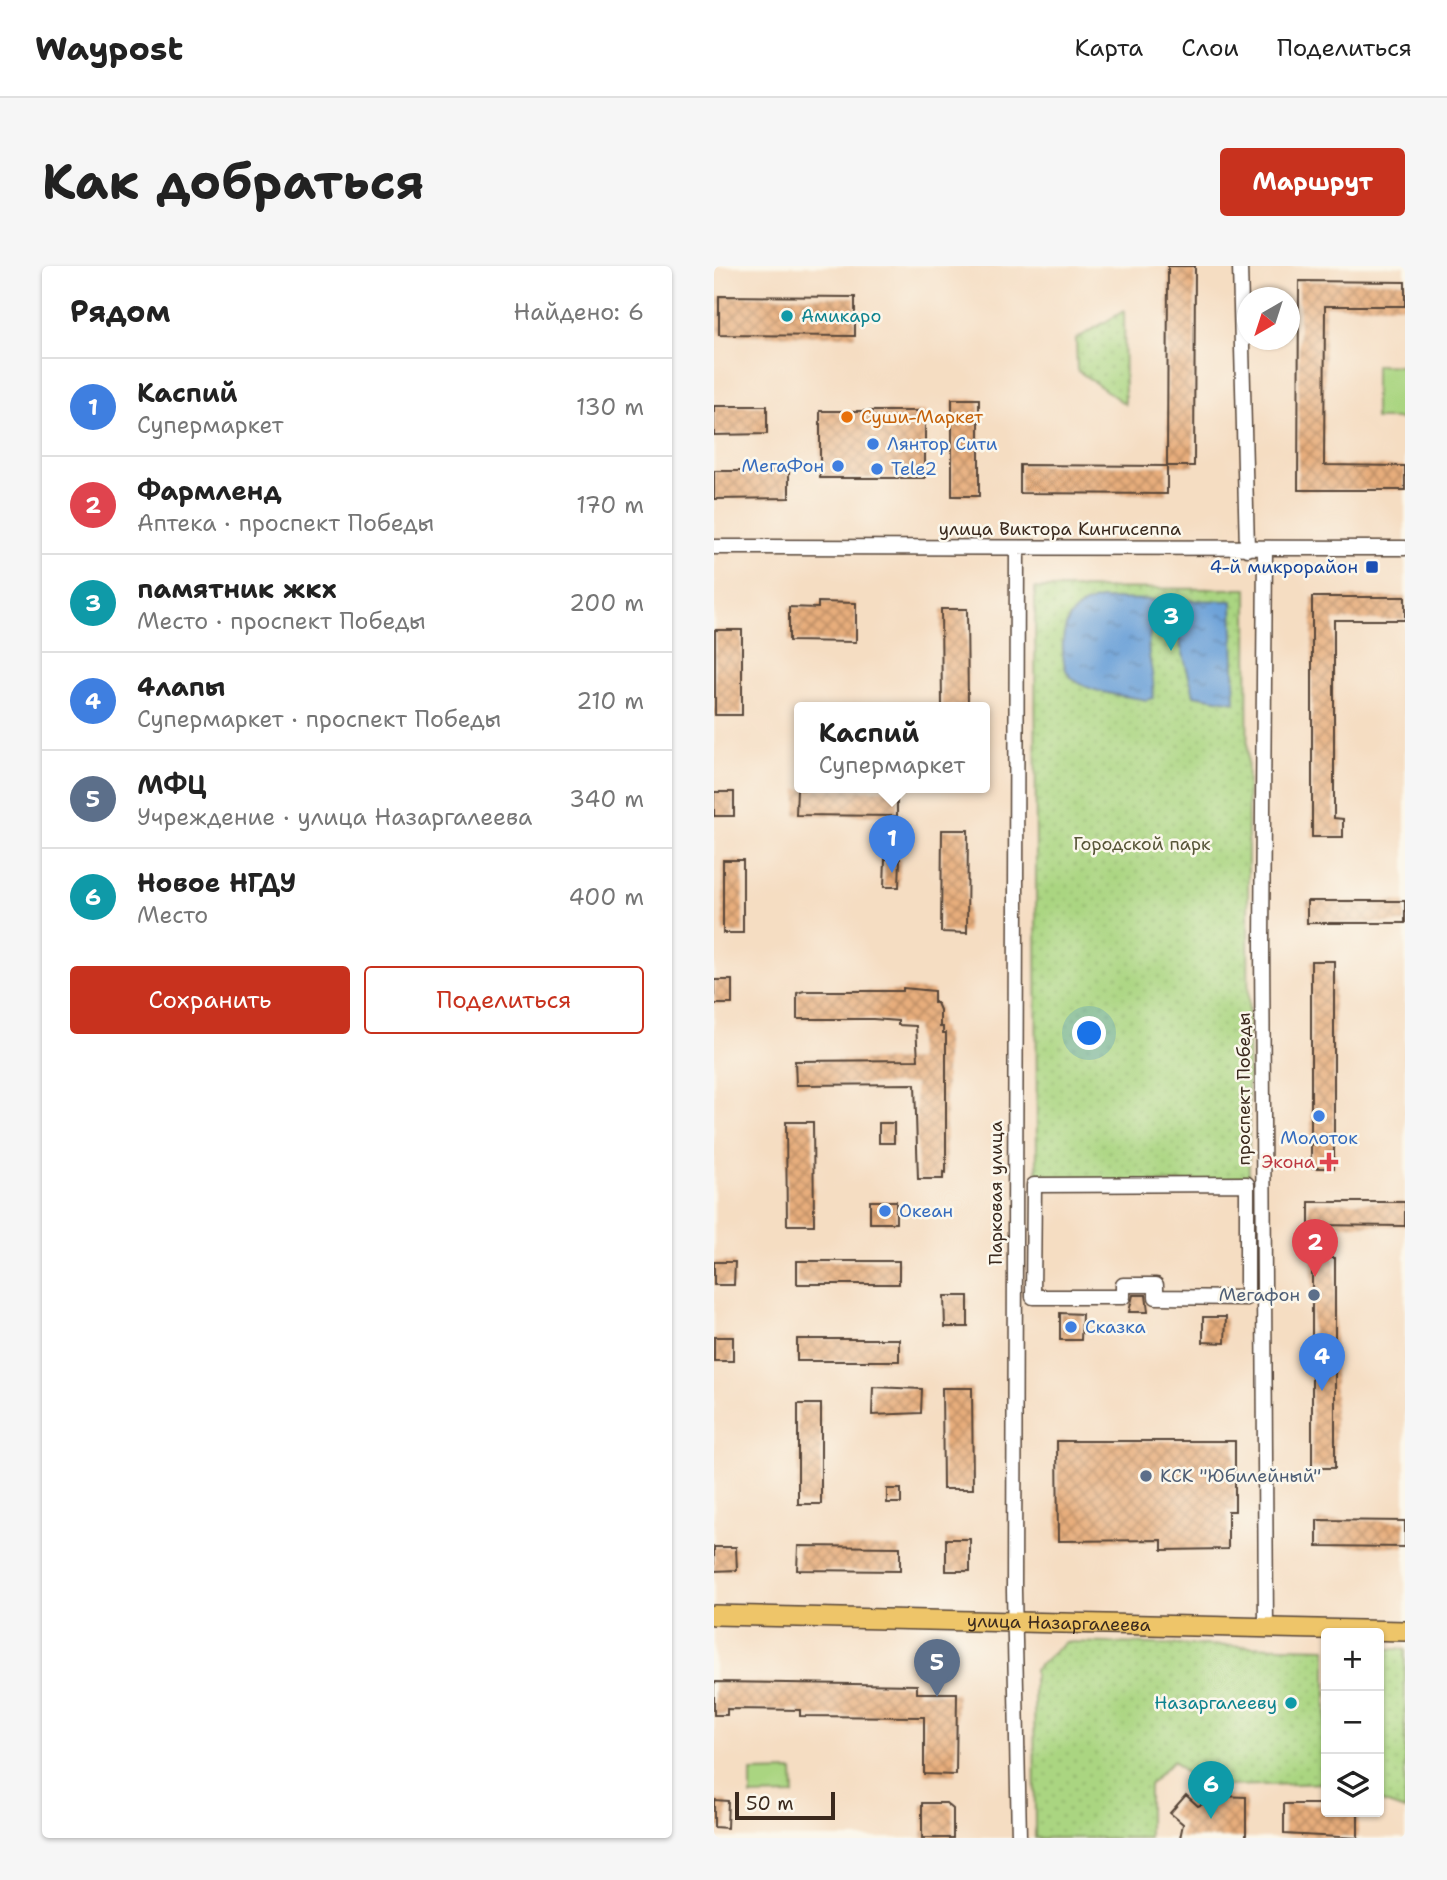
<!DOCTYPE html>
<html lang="ru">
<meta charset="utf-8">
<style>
:root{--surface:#fff;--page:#f6f6f6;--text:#222;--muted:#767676;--line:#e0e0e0;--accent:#c8321e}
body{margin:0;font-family:"Shantell Sans",sans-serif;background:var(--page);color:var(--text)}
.controls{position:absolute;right:21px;bottom:21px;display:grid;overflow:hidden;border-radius:7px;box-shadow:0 2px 5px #0004}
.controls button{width:63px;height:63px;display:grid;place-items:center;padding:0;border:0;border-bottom:2px solid var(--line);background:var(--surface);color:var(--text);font:35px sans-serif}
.compass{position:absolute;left:523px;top:21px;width:63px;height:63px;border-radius:50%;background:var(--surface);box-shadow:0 2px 5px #0004;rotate:219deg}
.scale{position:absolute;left:21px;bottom:18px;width:100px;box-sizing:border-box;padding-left:7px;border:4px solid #3b2a1e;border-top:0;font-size:19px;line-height:24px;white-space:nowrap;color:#3b2a1e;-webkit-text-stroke:5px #fbf7ec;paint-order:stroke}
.you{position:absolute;left:376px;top:768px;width:24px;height:24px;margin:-18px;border:5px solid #fff;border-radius:50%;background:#1a73e8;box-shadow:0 0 0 10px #1a73e833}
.badge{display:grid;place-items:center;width:46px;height:46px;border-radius:50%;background:var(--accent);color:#fff;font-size:23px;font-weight:700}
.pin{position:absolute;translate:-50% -58px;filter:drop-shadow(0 2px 4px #0008)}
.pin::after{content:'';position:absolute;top:37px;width:24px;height:21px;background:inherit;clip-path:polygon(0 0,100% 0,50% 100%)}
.popup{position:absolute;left:80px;top:436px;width:196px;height:91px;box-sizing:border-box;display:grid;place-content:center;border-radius:7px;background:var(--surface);filter:drop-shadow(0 2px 5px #0005);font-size:23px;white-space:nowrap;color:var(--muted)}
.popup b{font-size:26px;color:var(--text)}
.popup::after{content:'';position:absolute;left:50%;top:100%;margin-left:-14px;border:14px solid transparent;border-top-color:var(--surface)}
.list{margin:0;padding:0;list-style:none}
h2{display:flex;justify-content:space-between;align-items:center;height:91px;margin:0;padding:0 28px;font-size:30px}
h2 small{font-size:23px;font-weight:400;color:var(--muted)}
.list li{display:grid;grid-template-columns:46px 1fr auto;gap:21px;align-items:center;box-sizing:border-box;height:98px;padding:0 28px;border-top:2px solid var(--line)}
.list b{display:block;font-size:26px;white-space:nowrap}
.list p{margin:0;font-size:23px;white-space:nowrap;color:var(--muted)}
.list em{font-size:23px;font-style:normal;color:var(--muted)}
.actions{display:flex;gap:14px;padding:21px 28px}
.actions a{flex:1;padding:16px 0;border:2px solid var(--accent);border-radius:7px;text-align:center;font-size:24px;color:var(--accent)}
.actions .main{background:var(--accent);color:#fff}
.icon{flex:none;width:38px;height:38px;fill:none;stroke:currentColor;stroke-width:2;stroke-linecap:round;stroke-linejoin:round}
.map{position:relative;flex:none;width:691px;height:1572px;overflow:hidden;border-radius:7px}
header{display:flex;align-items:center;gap:42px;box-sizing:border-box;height:98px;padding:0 35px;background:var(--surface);border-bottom:2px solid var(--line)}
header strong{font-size:33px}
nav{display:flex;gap:38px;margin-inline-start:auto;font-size:24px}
.intro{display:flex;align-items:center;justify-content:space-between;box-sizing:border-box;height:168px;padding:0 42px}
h1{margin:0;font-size:49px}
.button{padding:18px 32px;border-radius:7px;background:var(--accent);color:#fff;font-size:24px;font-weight:700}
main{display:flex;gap:42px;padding:0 42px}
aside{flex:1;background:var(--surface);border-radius:7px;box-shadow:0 2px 5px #0004}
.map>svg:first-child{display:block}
.grass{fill:url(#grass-dots);stroke:#728050;stroke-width:2}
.garden{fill:#aad581;stroke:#728050;stroke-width:2}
.water{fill:url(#water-ripples);stroke:#54667b;stroke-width:2}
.building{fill:url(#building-cross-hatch)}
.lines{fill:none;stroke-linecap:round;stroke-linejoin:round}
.minor-casing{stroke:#574537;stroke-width:17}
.major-casing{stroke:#574537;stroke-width:22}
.minor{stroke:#fff;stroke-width:14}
.major{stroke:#eec569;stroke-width:19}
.culture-dot{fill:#0f9aa8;stroke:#fbf7ec;stroke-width:2.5}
.food-dot{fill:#e8710a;stroke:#fbf7ec;stroke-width:2.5}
.shop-dot{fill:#3f7fe0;stroke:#fbf7ec;stroke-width:2.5}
.transit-dot{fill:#1a4fb4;stroke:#fbf7ec;stroke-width:2.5}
.health-dot{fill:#e0444e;stroke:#fbf7ec;stroke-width:2.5}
.service-dot{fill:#5c6f8a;stroke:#fbf7ec;stroke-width:2.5}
.labels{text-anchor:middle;stroke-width:5;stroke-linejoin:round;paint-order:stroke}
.culture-label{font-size:18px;fill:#0d838f;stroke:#fbf7ec;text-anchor:start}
.food-label{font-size:18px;fill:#c56008;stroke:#fbf7ec;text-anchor:start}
.shop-label{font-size:18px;fill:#366cbe;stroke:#fbf7ec;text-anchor:start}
.street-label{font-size:18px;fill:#3b2a1e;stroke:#fbf7ec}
.transit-label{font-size:18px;fill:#164399;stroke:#fbf7ec;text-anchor:end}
.park-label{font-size:18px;fill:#575537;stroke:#fbf7ec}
.health-label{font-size:18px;fill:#be3a42;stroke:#fbf7ec;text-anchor:end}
.service-label{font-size:18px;fill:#4e5e75;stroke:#fbf7ec;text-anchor:end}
</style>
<header>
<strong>Waypost</strong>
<nav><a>Карта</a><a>Слои</a><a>Поделиться</a></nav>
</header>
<div class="intro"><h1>Как добраться</h1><a class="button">Маршрут</a></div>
<main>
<aside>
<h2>Рядом<small>Найдено: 6</small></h2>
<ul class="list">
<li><span class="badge" style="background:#3f7fe0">1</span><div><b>Каспий</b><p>Супермаркет</p></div><em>130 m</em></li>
<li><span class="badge" style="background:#e0444e">2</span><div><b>Фармленд</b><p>Аптека · проспект Победы</p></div><em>170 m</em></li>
<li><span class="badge" style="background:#0f9aa8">3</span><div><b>памятник жкх</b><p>Место · проспект Победы</p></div><em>200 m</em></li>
<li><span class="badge" style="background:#3f7fe0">4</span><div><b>4лапы</b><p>Супермаркет · проспект Победы</p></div><em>210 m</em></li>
<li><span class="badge" style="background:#5c6f8a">5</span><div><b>МФЦ</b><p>Учреждение · улица Назаргалеева</p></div><em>340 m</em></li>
<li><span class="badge" style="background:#0f9aa8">6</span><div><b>Новое НГДУ</b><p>Место</p></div><em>400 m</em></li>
</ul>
<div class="actions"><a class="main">Сохранить</a><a>Поделиться</a></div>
</aside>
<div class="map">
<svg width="691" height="1572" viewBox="0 0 691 1572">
<defs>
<pattern id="grass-dots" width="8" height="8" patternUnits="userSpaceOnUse" patternTransform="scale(1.75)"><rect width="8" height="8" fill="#aad581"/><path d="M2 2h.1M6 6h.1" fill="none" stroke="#93b76f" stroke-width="1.8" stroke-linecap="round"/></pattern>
<pattern id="water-ripples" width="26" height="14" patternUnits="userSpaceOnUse" patternTransform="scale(1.75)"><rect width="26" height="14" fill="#6ca1d8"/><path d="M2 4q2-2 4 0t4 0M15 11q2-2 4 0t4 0" fill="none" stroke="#5a83af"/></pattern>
<pattern id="building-cross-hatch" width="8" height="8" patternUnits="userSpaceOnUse" patternTransform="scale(1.75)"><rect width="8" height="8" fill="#e7ad7c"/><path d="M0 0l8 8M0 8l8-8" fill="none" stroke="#bc8d65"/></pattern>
</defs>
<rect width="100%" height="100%" fill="#fbf7ec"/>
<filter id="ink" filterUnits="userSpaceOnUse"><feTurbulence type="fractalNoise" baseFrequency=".0143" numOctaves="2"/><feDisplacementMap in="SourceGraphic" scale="14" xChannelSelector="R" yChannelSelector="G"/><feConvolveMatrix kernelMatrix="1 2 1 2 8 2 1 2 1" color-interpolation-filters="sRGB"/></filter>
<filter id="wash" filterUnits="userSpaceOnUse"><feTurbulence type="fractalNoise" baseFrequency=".00686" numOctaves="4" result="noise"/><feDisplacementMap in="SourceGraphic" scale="28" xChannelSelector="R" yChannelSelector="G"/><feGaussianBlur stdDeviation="1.57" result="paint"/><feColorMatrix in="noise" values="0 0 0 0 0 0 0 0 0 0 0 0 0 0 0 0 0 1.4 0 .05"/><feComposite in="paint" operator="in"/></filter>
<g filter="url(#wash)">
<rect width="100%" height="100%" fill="#f5ddc2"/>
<!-- grass -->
<path class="grass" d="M 410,45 L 411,138 L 363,104 L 362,73 Z
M 321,322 L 533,323 L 535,917 L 323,916 Z
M 351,1376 L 612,1382 L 612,1517 L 486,1521 L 459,1495 L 435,1519 L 435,1572 L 321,1572 L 320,1404 Z
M 665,1383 L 691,1383 L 691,1544 L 665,1535 Z"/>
<!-- garden -->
<path class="garden" d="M 661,99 L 691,100 L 691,153 L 661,153 Z
M 79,1505 L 80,1529 L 37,1530 L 37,1506 Z"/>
<!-- water -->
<path class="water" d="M 386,333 L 518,335 L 521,436 L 480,429 L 462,362 L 438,362 C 428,387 443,407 439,432 L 432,434 C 409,429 378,428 359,413 C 351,406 350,399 349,389 C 347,360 355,340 386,333 Z"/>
<g id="blocks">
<!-- building -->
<path class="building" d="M 454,0 L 481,0 L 480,200 L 453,200 Z
M 585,15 L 691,16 L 691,40 L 611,40 L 610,199 L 691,200 L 691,224 L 584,224 Z
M 5,30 L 141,31 L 141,70 L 5,69 Z
M 238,133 L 265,133 L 265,230 L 238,230 Z
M 0,140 L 53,140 L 53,168 L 0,169 Z
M 106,145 L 211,145 L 211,212 L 106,212 Z
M 306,199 L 453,200 L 453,228 L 306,227 Z
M 0,205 L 75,205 L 75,232 L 0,233 Z
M 598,331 L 691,331 L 691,354 L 620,354 L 620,552 L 629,553 L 629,571 L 598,571 Z
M 104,336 L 142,337 L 142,376 L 75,375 L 75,341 L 104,342 Z
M 227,343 L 253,343 L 254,441 L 228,441 Z
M 1,364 L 28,364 L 28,449 L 1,449 Z
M 83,523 L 183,524 L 183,550 L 82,549 Z
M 0,526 L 20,526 L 20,550 L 0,550 Z
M 228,564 L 254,564 L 253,667 L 227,666 Z
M 171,593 L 186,593 L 185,621 L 170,621 Z
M 9,594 L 29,594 L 29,667 L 9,667 Z
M 593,635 L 691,635 L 691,657 L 593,657 Z
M 597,695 L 620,695 L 620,902 L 597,902 Z
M 0,714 L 18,714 L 18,738 L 0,738 Z
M 189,722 L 220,725 L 220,737 L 223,737 L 226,744 L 226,761 L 229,761 L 229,767 L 232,767 L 232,907 L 229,906 L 229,913 L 204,913 L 201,818 L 82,819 L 81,795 L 204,794 L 202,760 L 184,759 L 184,755 L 159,753 L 83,753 L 83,727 L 90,725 L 189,725 Z
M 72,856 L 99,856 L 100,959 L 73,959 Z
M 165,857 L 180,857 L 180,877 L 165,877 Z
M 156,935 L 182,935 L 182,957 L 156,957 Z
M 595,936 L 691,936 L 691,960 L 595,959 Z
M 598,992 L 621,992 L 621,1202 L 598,1202 Z
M 83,995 L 185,995 L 185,1018 L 83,1018 Z
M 0,996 L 21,996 L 20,1019 L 0,1019 Z
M 419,1029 L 432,1029 L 434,1046 L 415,1046 Z
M 230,1030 L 254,1030 L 254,1061 L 231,1061 Z
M 346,1047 L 368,1048 L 367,1074 L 346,1074 Z
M 489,1051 L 512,1051 L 511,1077 L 489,1076 Z
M 0,1071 L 19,1071 L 19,1095 L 0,1095 Z
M 83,1073 L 185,1073 L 185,1095 L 83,1095 Z
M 159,1121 L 208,1123 L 207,1147 L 158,1149 Z
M 228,1122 L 258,1122 L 259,1223 L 229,1223 Z
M 84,1138 L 107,1138 L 107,1238 L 84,1238 Z
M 343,1175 L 521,1175 L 521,1245 L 514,1245 L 514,1283 L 448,1284 L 448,1274 L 344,1275 Z
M 173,1223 L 187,1223 L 187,1237 L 173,1237 Z
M 603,1254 L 691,1255 L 691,1281 L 603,1280 Z
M 232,1273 L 256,1273 L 256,1305 L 232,1305 Z
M 84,1280 L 186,1281 L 186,1305 L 83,1304 Z
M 0,1281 L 22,1281 L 23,1304 L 0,1305 Z
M 0,1416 L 203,1419 L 203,1427 L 243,1427 L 242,1509 L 210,1508 L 210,1451 L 86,1450 L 86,1444 L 13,1443 L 13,1449 L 0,1449 Z
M 472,1529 L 484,1540 L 507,1530 L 532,1531 L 532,1572 L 466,1572 L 469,1558 L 456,1547 Z
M 0,1534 L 14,1535 L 13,1562 L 0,1561 Z
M 208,1537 L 232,1537 L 239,1543 L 239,1572 L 208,1572 Z
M 570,1538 L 612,1538 L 612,1546 L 644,1546 L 644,1572 L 570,1568 Z"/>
</g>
</g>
<g filter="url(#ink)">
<use href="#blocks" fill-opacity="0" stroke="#574537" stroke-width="2"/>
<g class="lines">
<!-- minor casing -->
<g class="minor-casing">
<path id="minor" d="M 526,0 L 533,283
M 0,281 L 691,282
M 303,282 L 300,1325 L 305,1572
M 551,283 L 548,676 L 552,1362
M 533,918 L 533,1032 L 442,1031 L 442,1019 L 409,1019 L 409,1031 L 319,1031 L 320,919 Z"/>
</g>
<!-- major casing -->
<g class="major-casing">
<g id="major">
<path id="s1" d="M 0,1349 L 691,1365"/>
</g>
</g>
<!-- minor -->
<use href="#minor" class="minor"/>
<!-- major -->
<use href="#major" class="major"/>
</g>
</g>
<!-- markers -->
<g class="culture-dot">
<circle cx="73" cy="50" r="7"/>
<circle cx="577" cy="1437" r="7"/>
</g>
<circle class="food-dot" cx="133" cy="151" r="7"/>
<g class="shop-dot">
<circle cx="159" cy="178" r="7"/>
<circle cx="124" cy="200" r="7"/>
<circle cx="163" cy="203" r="7"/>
<circle cx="605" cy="850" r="7"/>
<circle cx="171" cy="945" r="7"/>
<circle cx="357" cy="1061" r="7"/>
</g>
<rect class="transit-dot" x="651" y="294" width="14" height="14" rx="3.5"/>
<path class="health-dot" d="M611.5 885.5h7v7h7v7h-7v7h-7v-7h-7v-7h7z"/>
<g class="service-dot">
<circle cx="600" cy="1029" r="7"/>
<circle cx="432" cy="1210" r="7"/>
</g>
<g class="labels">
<!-- culture labels -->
<g class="culture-label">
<text x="87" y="56">Амикаро</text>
<text x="563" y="1443" text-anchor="end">Назаргалееву</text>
</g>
<!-- food labels -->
<g class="food-label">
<text x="147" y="157">Суши-Маркет</text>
</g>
<!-- shop labels -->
<g class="shop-label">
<text x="173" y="184">Лянтор Сити</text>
<text x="110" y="206" text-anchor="end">МегаФон</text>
<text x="177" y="209">Tele2</text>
<text x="605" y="878" text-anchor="middle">Молоток</text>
<text x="185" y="951">Океан</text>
<text x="371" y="1067">Сказка</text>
</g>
<!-- street labels -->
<g class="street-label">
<text x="346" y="269">улица Виктора Кингисеппа</text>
<text transform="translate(530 823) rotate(-90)" y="6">проспект Победы</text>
<text transform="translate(282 927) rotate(-90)" y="6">Парковая улица</text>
<text dy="6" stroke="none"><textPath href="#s1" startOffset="345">улица Назаргалеева</textPath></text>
</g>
<!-- transit labels -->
<g class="transit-label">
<text x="644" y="307">4-й микрорайон</text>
</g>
<!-- park labels -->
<g class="park-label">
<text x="428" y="584">Городской парк</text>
</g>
<!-- health labels -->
<g class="health-label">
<text x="601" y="902">Экона</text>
</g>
<!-- service labels -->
<g class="service-label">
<text x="586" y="1035">Мегафон</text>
<text x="446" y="1216" text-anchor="start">КСК "Юбилейный"</text>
</g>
</g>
</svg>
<div class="controls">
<button>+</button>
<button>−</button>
<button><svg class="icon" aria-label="layers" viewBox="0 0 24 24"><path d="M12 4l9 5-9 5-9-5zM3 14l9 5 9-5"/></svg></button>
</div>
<svg class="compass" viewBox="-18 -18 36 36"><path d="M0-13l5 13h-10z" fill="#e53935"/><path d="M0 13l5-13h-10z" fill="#767676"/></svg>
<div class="scale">50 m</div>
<div class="you"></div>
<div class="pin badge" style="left:178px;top:607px;background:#3f7fe0">1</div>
<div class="popup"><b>Каспий</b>Супермаркет</div>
<div class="pin badge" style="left:601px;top:1011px;background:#e0444e">2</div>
<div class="pin badge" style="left:457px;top:385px;background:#0f9aa8">3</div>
<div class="pin badge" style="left:608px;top:1125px;background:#3f7fe0">4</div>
<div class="pin badge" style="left:223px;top:1431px;background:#5c6f8a">5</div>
<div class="pin badge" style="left:497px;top:1553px;background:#0f9aa8">6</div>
</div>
</main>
